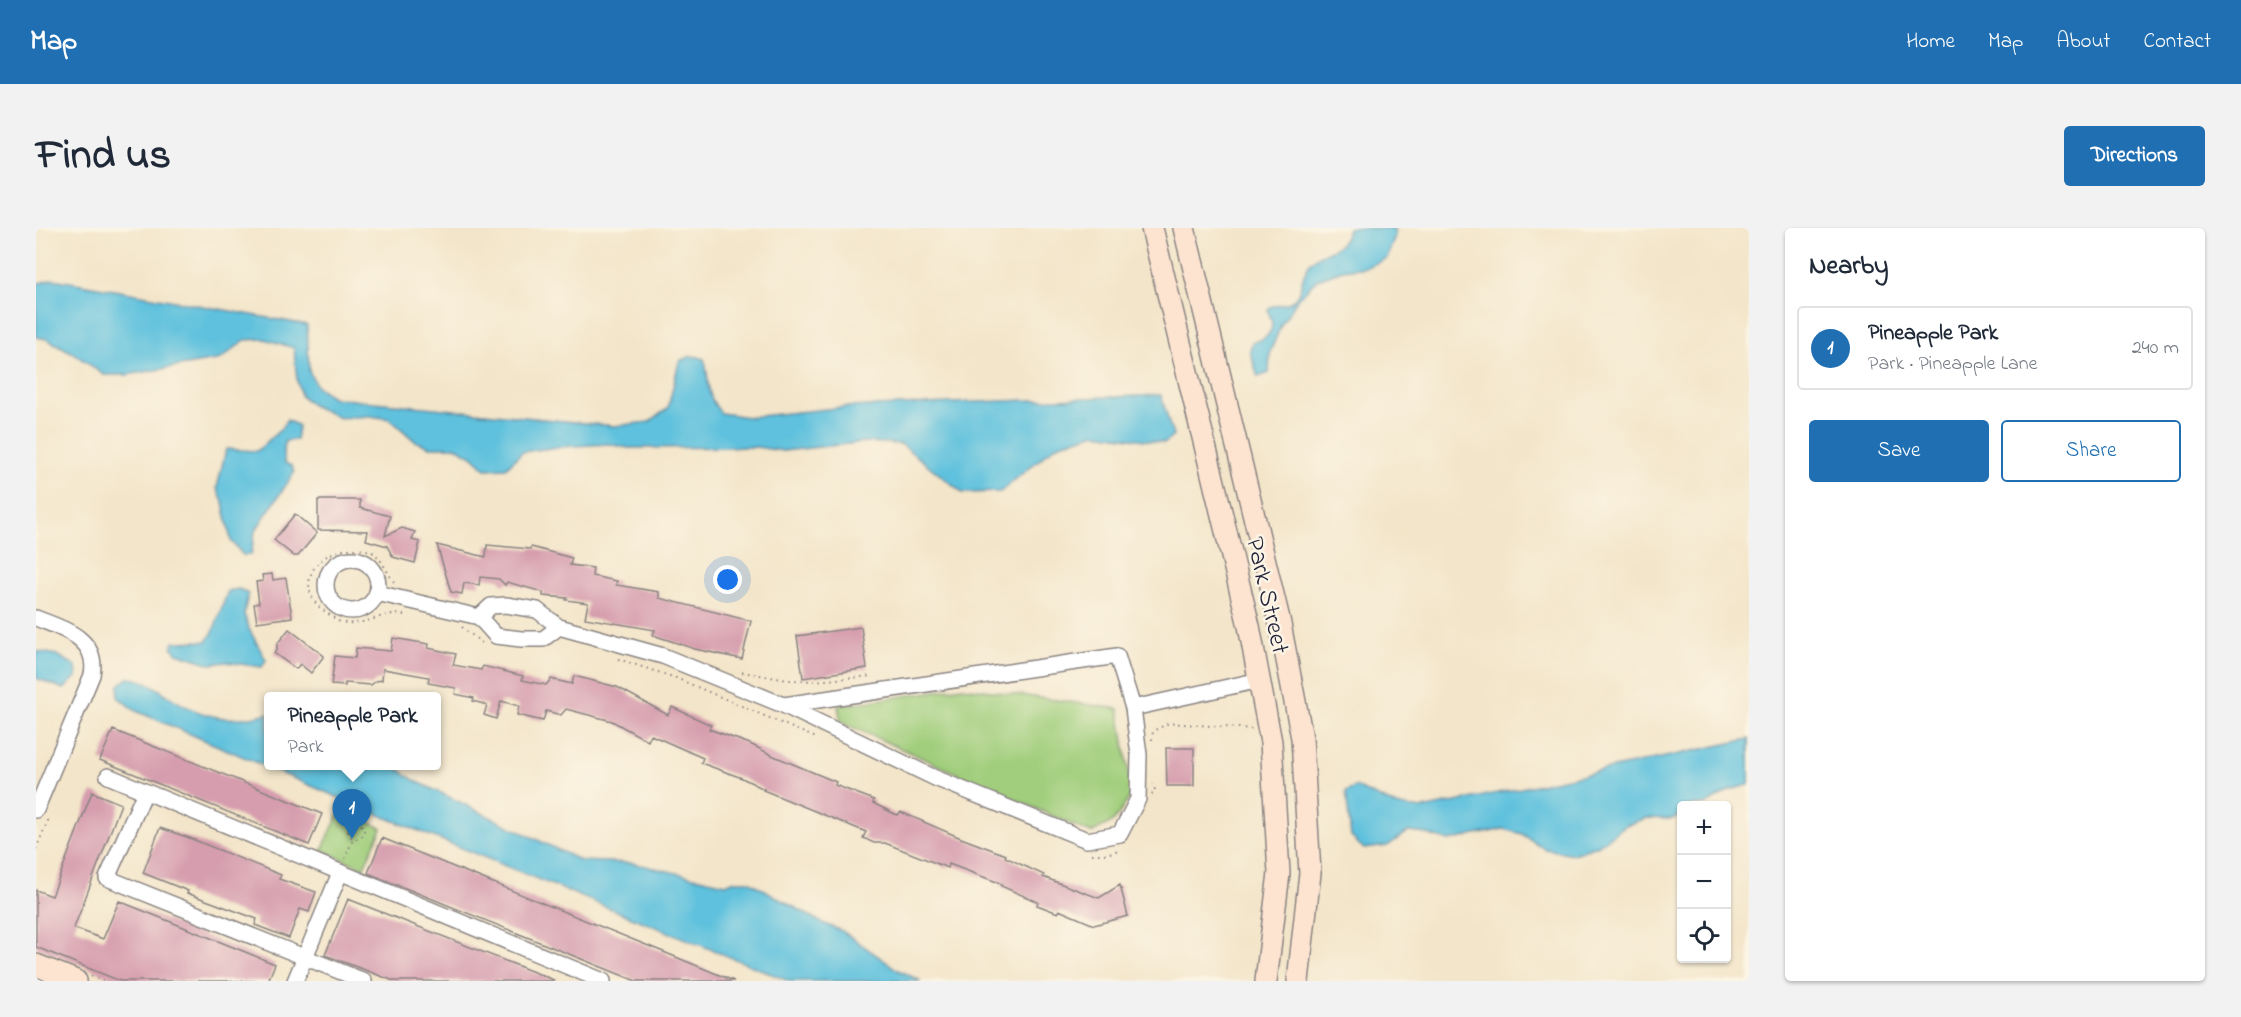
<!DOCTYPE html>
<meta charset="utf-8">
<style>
:root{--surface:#fff;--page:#f2f2f3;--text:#1f2937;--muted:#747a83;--line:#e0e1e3;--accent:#1f6fb2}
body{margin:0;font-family:"Indie Flower",sans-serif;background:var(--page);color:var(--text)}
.controls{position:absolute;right:18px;bottom:18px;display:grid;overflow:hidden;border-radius:6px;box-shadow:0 2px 4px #0004}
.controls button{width:54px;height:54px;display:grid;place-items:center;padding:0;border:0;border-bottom:2px solid var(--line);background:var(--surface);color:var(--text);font:30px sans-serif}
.you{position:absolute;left:692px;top:352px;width:21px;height:21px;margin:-15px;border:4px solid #fff;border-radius:50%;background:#1a73e8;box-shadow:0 0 0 9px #1a73e833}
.badge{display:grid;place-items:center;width:39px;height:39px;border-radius:50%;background:var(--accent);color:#fff;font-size:20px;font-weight:700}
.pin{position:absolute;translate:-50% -50px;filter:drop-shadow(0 2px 3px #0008)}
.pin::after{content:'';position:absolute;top:32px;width:21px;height:18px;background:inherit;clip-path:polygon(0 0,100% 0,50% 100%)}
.popup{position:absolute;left:228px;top:464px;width:177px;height:78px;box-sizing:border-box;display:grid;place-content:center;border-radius:6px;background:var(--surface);filter:drop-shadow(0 2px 4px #0005);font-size:20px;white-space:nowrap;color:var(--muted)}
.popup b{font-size:22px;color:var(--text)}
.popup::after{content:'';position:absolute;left:50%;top:100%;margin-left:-12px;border:12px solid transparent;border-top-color:var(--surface)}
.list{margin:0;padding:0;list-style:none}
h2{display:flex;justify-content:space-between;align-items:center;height:78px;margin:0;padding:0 24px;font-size:26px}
h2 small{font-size:20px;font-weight:400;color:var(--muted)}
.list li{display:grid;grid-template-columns:39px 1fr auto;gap:18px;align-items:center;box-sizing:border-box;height:84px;margin:0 12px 12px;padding:0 12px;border:2px solid var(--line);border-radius:6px}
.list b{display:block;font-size:22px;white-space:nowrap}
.list p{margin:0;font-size:20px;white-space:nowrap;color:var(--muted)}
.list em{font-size:20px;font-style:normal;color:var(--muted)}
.actions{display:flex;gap:12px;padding:18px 24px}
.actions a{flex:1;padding:14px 0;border:2px solid var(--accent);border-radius:6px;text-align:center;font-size:21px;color:var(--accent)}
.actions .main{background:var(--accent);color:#fff}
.icon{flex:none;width:33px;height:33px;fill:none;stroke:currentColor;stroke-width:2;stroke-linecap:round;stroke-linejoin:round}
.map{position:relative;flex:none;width:1713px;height:753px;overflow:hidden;border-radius:6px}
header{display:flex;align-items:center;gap:36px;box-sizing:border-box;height:84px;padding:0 30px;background:var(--accent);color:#fff}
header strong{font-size:28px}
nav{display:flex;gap:33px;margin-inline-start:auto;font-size:21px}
.intro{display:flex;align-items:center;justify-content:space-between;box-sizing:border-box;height:144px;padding:0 36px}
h1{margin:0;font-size:42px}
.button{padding:15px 27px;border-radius:6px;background:var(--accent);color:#fff;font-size:21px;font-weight:700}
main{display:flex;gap:36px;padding:0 36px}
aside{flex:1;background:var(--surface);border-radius:6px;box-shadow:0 2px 4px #0004}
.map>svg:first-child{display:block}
.green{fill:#a0ce7c;stroke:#61785c;stroke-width:1.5}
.water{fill:#5fc1dd;stroke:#40728c;stroke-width:1.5}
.building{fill:#d69dae}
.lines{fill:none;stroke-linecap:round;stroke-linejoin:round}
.street-casing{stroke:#8a8482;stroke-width:18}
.secondary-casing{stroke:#8a8482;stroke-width:24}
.path{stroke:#8a8482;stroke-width:2;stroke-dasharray:1.5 4.5;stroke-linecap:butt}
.street{stroke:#fff;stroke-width:15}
.secondary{stroke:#fde4d1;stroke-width:21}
.labels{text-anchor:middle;stroke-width:5;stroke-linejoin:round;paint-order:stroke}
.street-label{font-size:26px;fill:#22223b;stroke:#fcf5e5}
</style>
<header>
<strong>Map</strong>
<nav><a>Home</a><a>Map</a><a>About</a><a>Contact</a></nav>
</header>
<div class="intro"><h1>Find us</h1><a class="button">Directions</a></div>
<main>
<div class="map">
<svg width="1713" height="753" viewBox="0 0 1713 753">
<rect width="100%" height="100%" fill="#fcf5e5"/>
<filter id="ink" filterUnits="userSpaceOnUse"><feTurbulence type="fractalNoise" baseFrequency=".0167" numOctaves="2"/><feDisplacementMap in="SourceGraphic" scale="12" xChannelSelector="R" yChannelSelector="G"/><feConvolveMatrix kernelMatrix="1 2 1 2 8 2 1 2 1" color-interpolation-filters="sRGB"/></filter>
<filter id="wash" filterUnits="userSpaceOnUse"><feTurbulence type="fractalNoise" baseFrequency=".008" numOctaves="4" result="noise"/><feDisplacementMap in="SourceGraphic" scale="24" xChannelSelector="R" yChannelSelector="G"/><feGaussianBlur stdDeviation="1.35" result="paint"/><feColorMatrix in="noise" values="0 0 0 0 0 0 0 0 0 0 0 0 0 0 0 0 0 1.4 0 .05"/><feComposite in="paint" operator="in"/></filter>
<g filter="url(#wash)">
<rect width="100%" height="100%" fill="#f3e5c9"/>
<!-- green -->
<path class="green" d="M 927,459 L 1083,481 L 1096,566 L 1078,593 L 1055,605 L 805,494 L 802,478 Z
M 305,581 L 346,600 L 327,640 L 286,622 Z"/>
<!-- water -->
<path class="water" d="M 1312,0 L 1358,0 L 1359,8 L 1351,30 L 1331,39 L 1306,42 L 1282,51 L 1262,70 L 1246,95 L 1234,124 L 1233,145 L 1222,149 L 1214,123 L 1216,115 C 1225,112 1236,108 1236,96 C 1236,91 1232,86 1232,81 C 1238,75 1246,78 1254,74 C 1268,66 1264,44 1276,33 C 1289,20 1307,25 1312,0 Z
M 17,51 L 271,97 L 273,143 L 281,159 L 298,170 L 578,198 L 613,194 L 632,180 L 643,134 C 651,128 659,126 668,131 C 675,154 668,166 685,185 L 713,189 L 811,179 L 1125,167 L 1137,208 L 1129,215 L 1060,205 L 1021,217 L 964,264 L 927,265 L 865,216 L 830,214 L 747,223 L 720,219 L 592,220 L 573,216 L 523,219 L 486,224 L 470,240 L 450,241 L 436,228 L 420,219 L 394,219 L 379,213 L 354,191 L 334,188 L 304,190 L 278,178 L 265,168 L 261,153 L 258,120 L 229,111 L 209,112 L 185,131 L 91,147 L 68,147 L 37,125 L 11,111 L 0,109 L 0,56 Z
M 251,192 L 262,198 L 260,212 L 249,213 L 247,224 L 249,235 L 256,238 L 258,245 L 219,303 L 215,327 L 207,327 L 195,313 L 187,274 L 181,260 L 190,221 L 221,223 L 245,201 Z
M 203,361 L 212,366 L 208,386 L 213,401 L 230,432 L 226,439 L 190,434 L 175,436 L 141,425 L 136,420 L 138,414 L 171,413 L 177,404 L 192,363 Z
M 0,423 L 21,427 L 40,438 L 41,448 L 28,461 L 0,450 Z
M 92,450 C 110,451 119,459 134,469 C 166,490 195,496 232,485 L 232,538 L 358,538 L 378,552 L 545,633 L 596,635 L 690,656 L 697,653 L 713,653 L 786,695 L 806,703 L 862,742 L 885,753 L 753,753 L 341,586 L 98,482 L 82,469 L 83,457 Z
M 1713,511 L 1713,557 L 1694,562 L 1669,577 L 1646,578 L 1645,588 L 1636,591 L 1610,590 L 1590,597 L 1561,618 L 1537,626 L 1509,621 L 1486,606 L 1467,601 L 1413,613 L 1391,606 L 1372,604 L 1351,618 L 1328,621 L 1315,609 L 1310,564 L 1320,559 L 1361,578 L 1387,581 Z"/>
<g id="blocks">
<!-- building -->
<path class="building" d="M 282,272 L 324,272 L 324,280 L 354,288 L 349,308 L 366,300 L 379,304 L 376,312 L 384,314 L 379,335 L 357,329 L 351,318 L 330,312 L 332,303 L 282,302 Z
M 259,286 L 281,305 L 262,328 L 258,328 L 238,312 Z
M 401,317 L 450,329 L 451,317 L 494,321 L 495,319 L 536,330 L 534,337 L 557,340 L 556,348 L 581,353 L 580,357 L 623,364 L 623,370 L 715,393 L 706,431 L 659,421 L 617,407 L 619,402 L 549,390 L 552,375 L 530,372 L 531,370 L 507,368 L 507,364 L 471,354 L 469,357 L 463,351 L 444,349 L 443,357 L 428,355 L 426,366 L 415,364 Z
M 236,346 L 237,352 L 250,350 L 256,389 L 221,394 L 218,376 L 223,375 L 220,354 L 227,353 L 226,347 Z
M 825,399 L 831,440 L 767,450 L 761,408 Z
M 253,401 L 288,428 L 275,445 L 264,436 L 260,441 L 238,425 L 241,421 L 241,416 Z
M 357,410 L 393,416 L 392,420 L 420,426 L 417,437 L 445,442 L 447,438 L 487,448 L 486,452 L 510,457 L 515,451 L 536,456 L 538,448 L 581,459 L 632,487 L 636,479 L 675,497 L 673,501 L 714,516 L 738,528 L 800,554 L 799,557 L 838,572 L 837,575 L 861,587 L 865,584 L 925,610 L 970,627 L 969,629 L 1008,647 L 1007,649 L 1063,670 L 1084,657 L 1092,688 L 1058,697 L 1023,682 L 1022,685 L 1001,677 L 1002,674 L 965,658 L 966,656 L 913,636 L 912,640 L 849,615 L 838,615 L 827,610 L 830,604 L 727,562 L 728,561 L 706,550 L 665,535 L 667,530 L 615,507 L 612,513 L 576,493 L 530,481 L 525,487 L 510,483 L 507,493 L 481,487 L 483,478 L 465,473 L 460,491 L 448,487 L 451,477 L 437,473 L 438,470 L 419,466 L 420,460 L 392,455 L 393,449 L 347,441 L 346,452 L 340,453 L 335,457 L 309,455 L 309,458 L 295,457 L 299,428 L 319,430 L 320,420 L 355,423 Z
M 77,502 L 286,586 L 273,617 L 64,532 Z
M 1130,520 L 1158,520 L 1158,558 L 1131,558 Z
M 56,564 L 85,576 L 38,700 L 67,711 L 83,673 L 239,736 L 232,753 L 84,753 L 0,719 L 0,662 L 16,668 Z
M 124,600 L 151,609 L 245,647 L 243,651 L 280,664 L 273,684 L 264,681 L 253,710 L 219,697 L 221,691 L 151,665 L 152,663 L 107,645 Z
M 346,610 L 630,725 L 698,753 L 600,753 L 332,645 Z
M 312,671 L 518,752 L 517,753 L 358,753 L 289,727 Z"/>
</g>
</g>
<g filter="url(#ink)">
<use href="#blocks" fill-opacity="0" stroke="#8a8482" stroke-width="1.5"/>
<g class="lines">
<!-- street casing -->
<g class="street-casing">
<path id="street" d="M290 357a26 26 0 1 1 52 0a26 26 0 1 1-52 0Z
M 341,365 L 443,389 L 460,408 L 485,411 L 507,411 L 523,399
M 443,389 L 455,378 L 470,377 L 501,382 L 523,399 L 627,428 L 747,477 L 899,550 L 1051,612 L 1084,606 L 1102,571 L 1103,527 L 1097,480
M 0,390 C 27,401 63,410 56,447 L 0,582
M 748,477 L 1081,428 L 1097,480 L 1224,452
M 72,548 L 567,753
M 109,564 L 71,650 L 328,753
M 259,753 L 304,645"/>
</g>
<!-- secondary casing -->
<g class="secondary-casing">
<path id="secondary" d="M 1116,0 L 1213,398 L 1235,514 L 1243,645 L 1230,753
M 1148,0 L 1243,391 L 1266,510 L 1274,645 L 1262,753
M 0,737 L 40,753"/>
</g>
<!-- path -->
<path class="path" d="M 358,354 C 352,346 347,334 340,327 C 336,322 325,321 319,321 C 287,319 258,350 282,378 C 285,381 290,384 294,387 C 297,389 301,393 305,394 C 330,400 346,382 368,387
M 426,399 L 447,416
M 582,431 L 640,450 L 780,510
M 706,444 L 752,452 L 778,453 L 836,448
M 1116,512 L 1117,503 L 1133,495 L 1217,501
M 1116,567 L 1119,562 L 1117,556
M312 603a8 8 0 1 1 16 0a8 8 0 1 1-16 0Z
M 0,621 L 14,588
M 1056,626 L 1071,626 L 1085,621
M 309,631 L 317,611
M 55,748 L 67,753"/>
<!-- street -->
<use href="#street" class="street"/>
<!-- secondary -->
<use href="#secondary" class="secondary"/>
</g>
</g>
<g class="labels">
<!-- street labels -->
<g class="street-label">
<text transform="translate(1233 367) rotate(77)" y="9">Park Street</text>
</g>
</g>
</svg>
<div class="controls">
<button>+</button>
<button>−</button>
<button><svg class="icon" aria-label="locate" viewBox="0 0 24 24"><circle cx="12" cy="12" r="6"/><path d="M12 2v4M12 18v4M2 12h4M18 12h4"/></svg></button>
</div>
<div class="you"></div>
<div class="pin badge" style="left:316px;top:611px">1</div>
<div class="popup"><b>Pineapple Park</b>Park</div>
</div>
<aside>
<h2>Nearby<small></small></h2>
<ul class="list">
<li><span class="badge">1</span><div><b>Pineapple Park</b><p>Park · Pineapple Lane</p></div><em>240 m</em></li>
</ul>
<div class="actions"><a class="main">Save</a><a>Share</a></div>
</aside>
</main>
